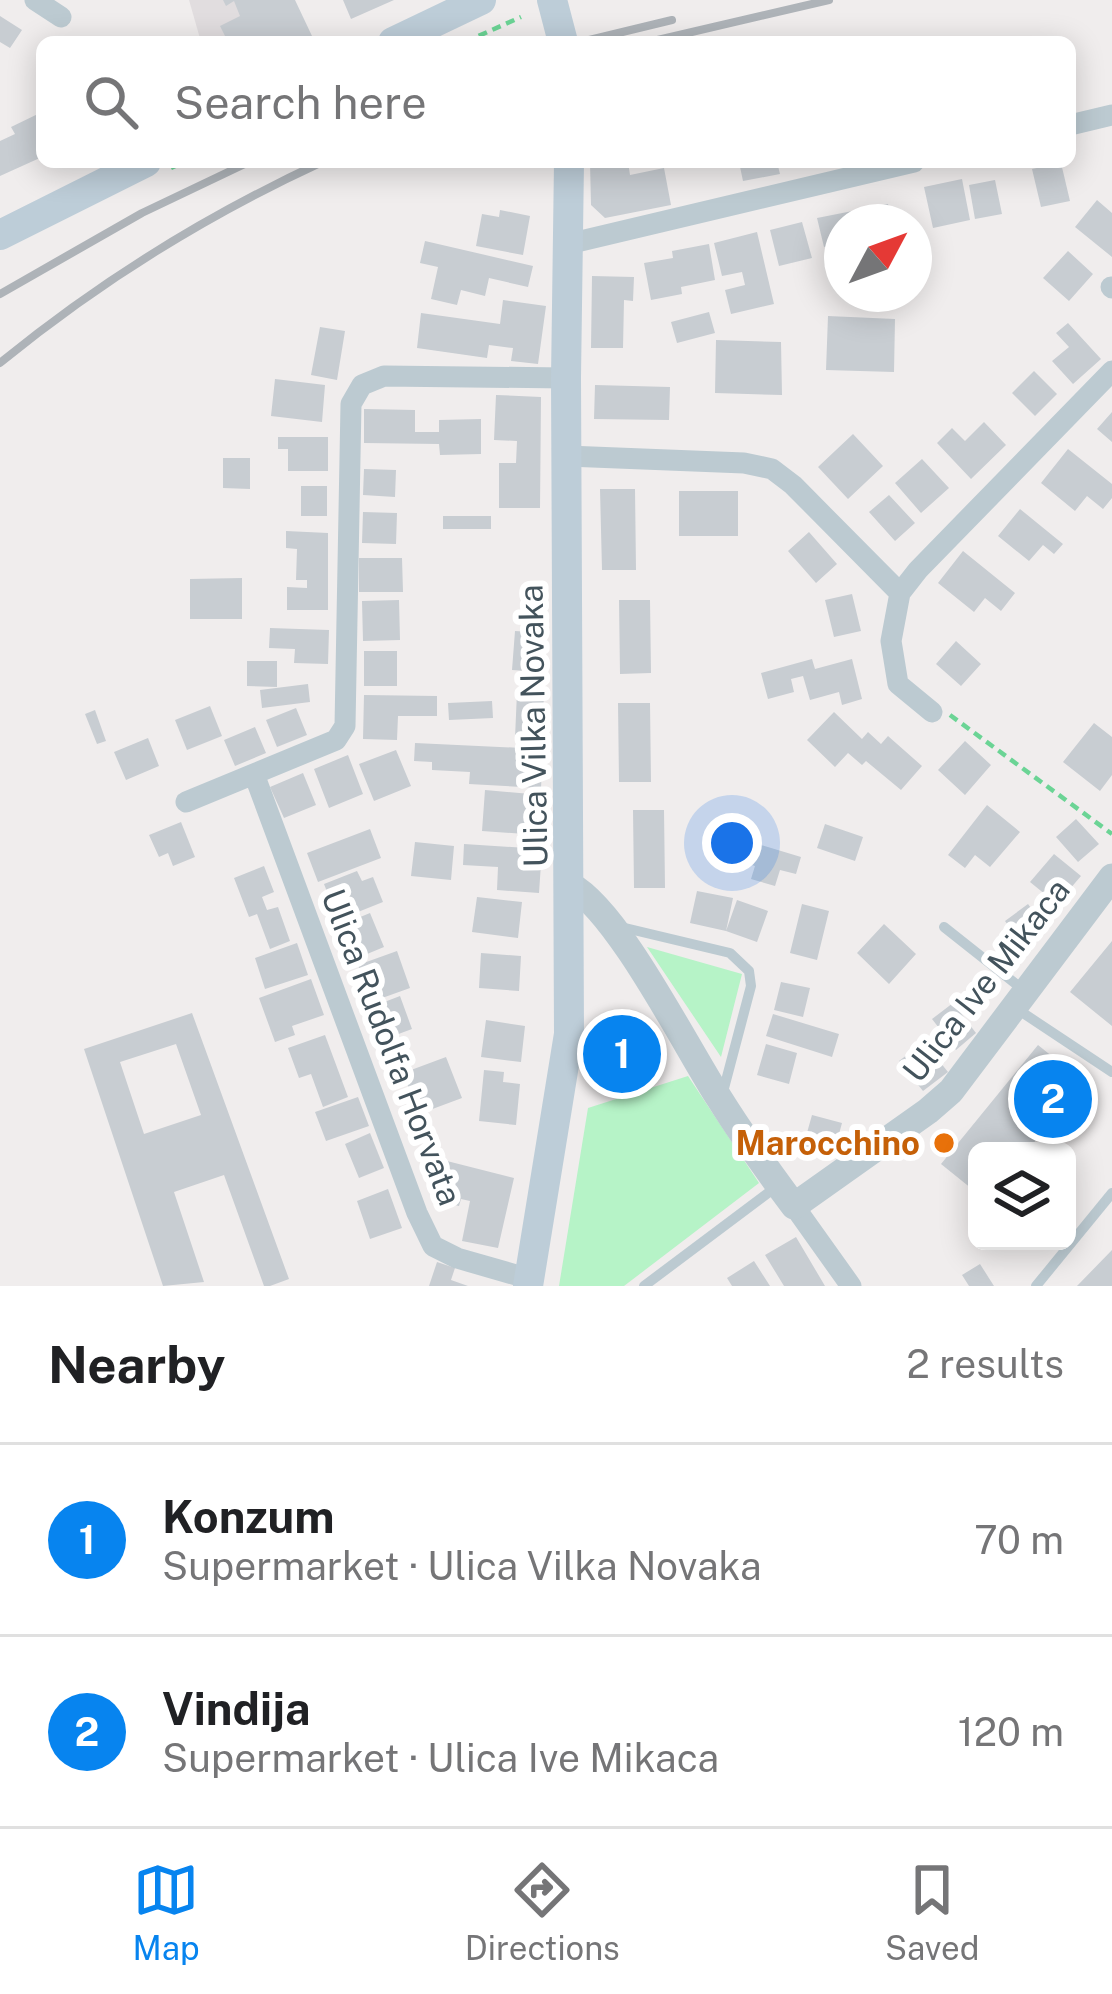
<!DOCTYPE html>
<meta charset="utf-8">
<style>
:root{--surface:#fff;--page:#f2f2f2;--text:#202124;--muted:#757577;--line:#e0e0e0;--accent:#0784ef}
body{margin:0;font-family:"Public Sans",sans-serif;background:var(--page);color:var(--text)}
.controls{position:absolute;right:36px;bottom:36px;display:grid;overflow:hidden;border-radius:18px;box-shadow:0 6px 30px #0003}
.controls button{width:108px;height:108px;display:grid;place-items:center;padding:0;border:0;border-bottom:3px solid var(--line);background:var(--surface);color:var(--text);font:60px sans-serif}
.compass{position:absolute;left:824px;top:204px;width:108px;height:108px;border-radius:50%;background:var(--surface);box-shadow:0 6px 30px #0003;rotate:49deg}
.you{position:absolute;left:732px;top:843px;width:42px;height:42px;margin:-30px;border:9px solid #fff;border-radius:50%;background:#1a73e8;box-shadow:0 0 0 18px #1a73e833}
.badge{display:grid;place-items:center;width:78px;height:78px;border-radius:50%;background:var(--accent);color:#fff;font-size:39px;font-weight:700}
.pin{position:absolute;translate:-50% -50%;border:6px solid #fff;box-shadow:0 3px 12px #0006}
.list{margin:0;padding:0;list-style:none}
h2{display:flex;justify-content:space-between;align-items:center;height:156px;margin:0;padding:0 48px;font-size:51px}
h2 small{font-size:39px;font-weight:400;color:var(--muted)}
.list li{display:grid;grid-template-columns:78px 1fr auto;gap:36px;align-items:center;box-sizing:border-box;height:192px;padding:0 48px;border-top:3px solid var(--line)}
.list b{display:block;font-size:45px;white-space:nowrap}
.list p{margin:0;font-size:39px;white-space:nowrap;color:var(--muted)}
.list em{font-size:39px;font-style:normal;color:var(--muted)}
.icon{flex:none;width:66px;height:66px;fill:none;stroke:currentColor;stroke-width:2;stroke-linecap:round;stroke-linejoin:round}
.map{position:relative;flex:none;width:1112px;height:1286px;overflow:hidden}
.search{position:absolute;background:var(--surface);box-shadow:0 6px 30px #0003;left:36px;right:36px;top:36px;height:132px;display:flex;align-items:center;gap:30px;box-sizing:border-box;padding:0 42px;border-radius:18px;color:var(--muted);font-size:45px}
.sheet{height:540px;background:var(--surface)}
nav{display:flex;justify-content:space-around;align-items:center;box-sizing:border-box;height:168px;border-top:3px solid var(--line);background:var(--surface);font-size:33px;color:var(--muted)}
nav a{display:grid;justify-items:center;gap:6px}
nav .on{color:var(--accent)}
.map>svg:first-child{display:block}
.education{fill:#e1dddf}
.green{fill:#b6f3c7}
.building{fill:#c8cdd2;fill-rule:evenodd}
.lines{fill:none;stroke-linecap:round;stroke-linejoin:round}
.path{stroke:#6bd495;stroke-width:4.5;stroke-dasharray:9 6;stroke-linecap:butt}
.service{stroke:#bccad1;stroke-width:10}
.minor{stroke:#bccad1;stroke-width:21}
.tertiary{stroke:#bccad1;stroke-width:27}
.secondary{stroke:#bdcdd8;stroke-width:30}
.rail{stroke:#aeb3b8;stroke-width:8}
.food-dot{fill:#e8710a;stroke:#fff;stroke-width:4.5}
.labels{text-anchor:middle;stroke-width:12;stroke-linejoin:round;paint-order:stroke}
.street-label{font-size:33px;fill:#43535c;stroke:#fff}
.food-label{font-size:33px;font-weight:bold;fill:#c56008;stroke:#fff;text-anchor:end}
</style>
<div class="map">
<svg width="1112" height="1286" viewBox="0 0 1112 1286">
<rect width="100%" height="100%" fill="#f0eded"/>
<!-- education -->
<path class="education" d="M 189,0 L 262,0 L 282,42 L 201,42 Z"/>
<!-- green -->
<path class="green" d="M 647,947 L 742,974 L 721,1057 Z
M 688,1076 L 759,1183 L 624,1286 L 559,1286 L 588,1108 Z"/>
<!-- building -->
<path class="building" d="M 223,0 L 295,0 L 312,36 L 299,42 L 228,42 L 220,26 L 240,16 L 234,1 L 226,6 Z
M 343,0 L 394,0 L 351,19 Z
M 0,16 L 22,30 L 10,48 L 0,42 Z
M 42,112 L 42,157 L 0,176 L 0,141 L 15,134 L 11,127 Z
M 590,162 L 628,162 L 630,175 L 664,168 L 671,205 L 605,218 L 591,205 Z
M 739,162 L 777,162 L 780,174 L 743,181 Z
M 1061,163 L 1070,201 L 1041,207 L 1032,169 Z
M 962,179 L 970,220 L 933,228 L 924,187 Z
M 995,180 L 1002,214 L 975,219 L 969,185 Z
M 1097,200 L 1112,213 L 1112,257 L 1075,227 Z
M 888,204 L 892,222 L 842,222 L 842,242 L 824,247 L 817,218 Z
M 500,210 L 530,216 L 523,255 L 476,246 L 482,214 L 499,217 Z
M 802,222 L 812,258 L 779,266 L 770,230 Z
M 757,232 L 774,304 L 731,314 L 725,290 L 745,285 L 742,272 L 722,276 L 714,243 Z
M 425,241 L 533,266 L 528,287 L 489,278 L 485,296 L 461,290 L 457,305 L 431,299 L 438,267 L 420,263 Z
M 709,244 L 715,280 L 681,287 L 682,294 L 651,300 L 644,263 L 673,258 L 672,251 Z
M 1068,251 L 1093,274 L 1069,301 L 1043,278 Z
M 592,276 L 634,277 L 633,301 L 624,300 L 623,348 L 591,348 Z
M 503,300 L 546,306 L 538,364 L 511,361 L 513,348 L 489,345 L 487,358 L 417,348 L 421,313 L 500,324 Z
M 709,312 L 715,333 L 677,343 L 671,322 Z
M 828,316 L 895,319 L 894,372 L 826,370 Z
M 1068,323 L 1101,359 L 1073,384 L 1052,361 L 1069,347 L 1056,333 Z
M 320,327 L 345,331 L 337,380 L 311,375 Z
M 716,340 L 781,342 L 782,395 L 715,393 Z
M 1034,371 L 1057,394 L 1035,416 L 1012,393 Z
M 275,379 L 325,385 L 322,422 L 271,416 Z
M 595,385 L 670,387 L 669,420 L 594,419 Z
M 496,395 L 541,397 L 540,508 L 499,508 L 499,463 L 516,463 L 517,441 L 494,440 Z
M 364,409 L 415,410 L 415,432 L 439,432 L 439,420 L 481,419 L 481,454 L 440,455 L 439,444 L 364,443 Z
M 1112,412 L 1112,442 L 1097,429 Z
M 984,422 L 1006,445 L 971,479 L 937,443 L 952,428 L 965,441 Z
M 853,434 L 883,466 L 848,499 L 818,467 Z
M 278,437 L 328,437 L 328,471 L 288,471 L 288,449 L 278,449 Z
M 1068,449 L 1112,484 L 1112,498 L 1103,509 L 1087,496 L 1075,511 L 1041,483 Z
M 223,458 L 250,458 L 250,489 L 223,488 Z
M 922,459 L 949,488 L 921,513 L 895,483 Z
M 364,469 L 396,470 L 395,497 L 363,495 Z
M 301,486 L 327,486 L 327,516 L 301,516 Z
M 600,489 L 635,489 L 636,570 L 602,570 Z
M 679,491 L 738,491 L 738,536 L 679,536 Z
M 889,495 L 915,523 L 895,541 L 869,512 Z
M 1020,509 L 1063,544 L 1054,554 L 1043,545 L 1029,561 L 998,536 Z
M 363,512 L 397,513 L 396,544 L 362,543 Z
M 443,516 L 491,516 L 491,529 L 443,529 Z
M 286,531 L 328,533 L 328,610 L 287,610 L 287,587 L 307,588 L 307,580 L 296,580 L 297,549 L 286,548 Z
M 809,532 L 837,564 L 816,583 L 788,551 Z
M 963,551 L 1015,593 L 1001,611 L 985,598 L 974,612 L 938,583 Z
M 359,558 L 402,558 L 403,592 L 359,592 Z
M 242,578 L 242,619 L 190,619 L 190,579 Z
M 852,594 L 861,631 L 834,637 L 825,600 Z
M 399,600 L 400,640 L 363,641 L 362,601 Z
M 619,600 L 650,600 L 651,673 L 620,674 Z
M 270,628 L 329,630 L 328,664 L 294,663 L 295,649 L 269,648 Z
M 515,631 L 545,633 L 543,672 L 512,670 Z
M 956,641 L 981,664 L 961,686 L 936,664 Z
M 364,651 L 397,651 L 397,686 L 364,686 Z
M 812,659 L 815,669 L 852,659 L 862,699 L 842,705 L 839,692 L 810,700 L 803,676 L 791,679 L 794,692 L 768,699 L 761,673 Z
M 247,661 L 277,661 L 277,687 L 247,686 Z
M 308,684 L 310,702 L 262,708 L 260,690 Z
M 517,692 L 544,693 L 542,739 L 515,738 Z
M 364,695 L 437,696 L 437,716 L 398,716 L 397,740 L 363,739 Z
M 492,701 L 493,718 L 449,720 L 448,703 Z
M 618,703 L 650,703 L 651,782 L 619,782 Z
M 210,706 L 222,736 L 187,750 L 175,720 Z
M 296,708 L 307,735 L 277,747 L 266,720 Z
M 95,710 L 106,741 L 97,744 L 85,714 Z
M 834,712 L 862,739 L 868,732 L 881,744 L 888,736 L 922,766 L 901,790 L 866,761 L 862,765 L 848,753 L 835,767 L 807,740 Z
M 1094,723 L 1112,737 L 1112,775 L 1100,791 L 1063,762 Z
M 255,727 L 266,753 L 235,766 L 224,740 Z
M 148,738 L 159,766 L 126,780 L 114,752 Z
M 965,741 L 991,765 L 965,795 L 938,770 Z
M 415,743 L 543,749 L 541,788 L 469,784 L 470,772 L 432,770 L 432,762 L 414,761 Z
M 396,750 L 411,786 L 374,801 L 359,764 Z
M 348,755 L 363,794 L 329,808 L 314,769 Z
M 303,773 L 316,805 L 284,818 L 270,787 Z
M 485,790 L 542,795 L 539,835 L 482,831 Z
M 987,805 L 1020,832 L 990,867 L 975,855 L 965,868 L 948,855 Z
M 633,810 L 664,810 L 665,888 L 634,888 Z
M 1076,819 L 1099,844 L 1078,862 L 1056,837 Z
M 181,822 L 195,857 L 173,866 L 168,853 L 159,857 L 149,835 Z
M 825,824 L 863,837 L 855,861 L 817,848 Z
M 370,829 L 381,858 L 318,882 L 307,853 Z
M 724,834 L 801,857 L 796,874 L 780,870 L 775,886 L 751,879 L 755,866 L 717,854 Z
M 415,842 L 454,846 L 451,880 L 411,876 Z
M 464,844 L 542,849 L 539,893 L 497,890 L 498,867 L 463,865 Z
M 1054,854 L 1081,876 L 1057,904 L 1030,882 Z
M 264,866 L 274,892 L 262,897 L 267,910 L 278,907 L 290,941 L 270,949 L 257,914 L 249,917 L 234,878 Z
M 357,871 L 362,881 L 373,877 L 383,902 L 338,920 L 324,884 Z
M 697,891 L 733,898 L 726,931 L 690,923 Z
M 477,897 L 522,902 L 518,938 L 472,932 Z
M 737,900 L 768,911 L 757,942 L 726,931 Z
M 802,904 L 829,911 L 817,960 L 790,953 Z
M 1028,904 L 1047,930 L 1023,947 L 1005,921 Z
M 370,913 L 384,947 L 355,959 L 341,925 Z
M 884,924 L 916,954 L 889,984 L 857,953 Z
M 1112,941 L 1112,1026 L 1070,992 Z
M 297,943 L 308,975 L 265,989 L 255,958 Z
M 397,951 L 410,988 L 371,1002 L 358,965 Z
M 481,953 L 521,956 L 519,991 L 479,988 Z
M 311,979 L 324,1015 L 292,1026 L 295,1035 L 275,1042 L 259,998 Z
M 781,982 L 810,988 L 803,1017 L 774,1010 Z
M 400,996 L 412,1029 L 385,1039 L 374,1006 Z
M 953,1003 L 976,1033 L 956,1050 L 932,1019 Z
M 192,1013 L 289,1279 L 270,1286 L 264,1286 L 224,1175 L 174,1192 L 204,1282 L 163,1286 L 84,1049 ZM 176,1044 L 201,1115 L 144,1134 L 120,1062 Z
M 773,1014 L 839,1034 L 832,1057 L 766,1036 Z
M 486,1020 L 525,1026 L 521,1062 L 481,1057 Z
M 636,1028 L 648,1067 L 608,1079 L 596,1040 Z
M 325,1035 L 348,1097 L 323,1107 L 311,1074 L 299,1078 L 288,1048 Z
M 924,1042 L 948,1072 L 923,1091 L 899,1061 Z
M 766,1044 L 797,1053 L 789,1084 L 757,1075 Z
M 1038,1045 L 1084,1082 L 1027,1151 L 977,1151 L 977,1193 L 941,1164 Z
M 446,1057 L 462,1098 L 419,1114 L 403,1073 Z
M 484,1070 L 504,1072 L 503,1082 L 520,1084 L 516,1125 L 479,1121 Z
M 358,1097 L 369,1126 L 326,1141 L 315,1112 Z
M 812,1115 L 842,1123 L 833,1156 L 803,1147 Z
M 370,1133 L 384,1168 L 359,1178 L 345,1144 Z
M 443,1160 L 514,1178 L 498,1248 L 462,1241 L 470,1201 L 461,1199 L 459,1206 L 433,1200 Z
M 388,1189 L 402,1228 L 370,1239 L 357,1201 Z
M 796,1237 L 825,1286 L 784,1286 L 765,1255 Z
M 1112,1250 L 1112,1286 L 1077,1286 Z
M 754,1261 L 770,1286 L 732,1286 L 727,1278 Z
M 437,1262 L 455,1268 L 451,1280 L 468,1286 L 429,1286 Z
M 980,1264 L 994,1286 L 969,1286 L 962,1275 Z"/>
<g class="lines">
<!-- path -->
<path class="path" d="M 465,42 L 521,17
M 171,168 L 184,162
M 950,715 L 1112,834"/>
<!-- service -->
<path class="service" d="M 621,927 L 730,953 L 749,971 L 751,986 L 723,1092
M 944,927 L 1026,992
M 1017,1009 L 1112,1072
M 644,1286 L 776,1187
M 1036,1286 L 1112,1193"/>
<!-- minor -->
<path class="minor" d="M 35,0 L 61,17
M 1070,125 L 1112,115
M 568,244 L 914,162
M 1111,287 L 1112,288
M 567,456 L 744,463 L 772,469 L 793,485 L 900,593
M 932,712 L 898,684 L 891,641 L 900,593 L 918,570 L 1112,371
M 254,774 L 417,1213 L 433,1246 L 457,1258 L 530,1279
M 186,802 L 336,740 L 345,726 L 351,404 L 362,385 L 384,376 L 566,378
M 794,1206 L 851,1286"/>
<!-- tertiary -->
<path class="tertiary" d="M 571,886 C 618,911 686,1047 719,1098 C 742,1135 768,1171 794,1206 L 928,1111 L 951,1091 L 1112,877"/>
<!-- secondary -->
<path class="secondary" d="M 552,0 L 563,42
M 393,42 L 481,0
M 0,235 L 146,162
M 528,1286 L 569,1034 L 566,378 L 569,162"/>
<!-- rail -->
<path class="rail" d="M 581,42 L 672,20
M 649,42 L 829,0
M 0,294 L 142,213 L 249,162
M 0,363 C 99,282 205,216 322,162"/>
</g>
<!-- markers -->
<circle class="food-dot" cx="944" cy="1143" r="12"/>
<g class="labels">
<!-- street labels -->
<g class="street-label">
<text transform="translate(533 726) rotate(-91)" y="12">Ulica Vilka Novaka</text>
<text transform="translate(986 980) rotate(-52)" y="12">Ulica Ive Mikaca</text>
<text transform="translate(392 1047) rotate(69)" y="12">Ulica Rudolfa Horvata</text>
</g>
<!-- food labels -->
<g class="food-label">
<text x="920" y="1155">Marocchino</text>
</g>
</g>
</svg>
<div class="controls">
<button><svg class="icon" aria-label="layers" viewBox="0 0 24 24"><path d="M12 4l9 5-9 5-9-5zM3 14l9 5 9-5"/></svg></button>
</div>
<svg class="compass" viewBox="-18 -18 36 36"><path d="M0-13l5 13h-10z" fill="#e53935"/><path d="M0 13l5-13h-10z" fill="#757577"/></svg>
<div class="you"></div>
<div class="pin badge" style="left:622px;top:1054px">1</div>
<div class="pin badge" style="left:1053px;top:1099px">2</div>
<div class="search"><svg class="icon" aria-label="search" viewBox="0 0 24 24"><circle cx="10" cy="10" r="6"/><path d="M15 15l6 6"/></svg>Search here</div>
</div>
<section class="sheet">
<h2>Nearby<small>2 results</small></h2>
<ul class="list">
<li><span class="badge">1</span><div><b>Konzum</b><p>Supermarket · Ulica Vilka Novaka</p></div><em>70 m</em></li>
<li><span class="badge">2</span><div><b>Vindija</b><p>Supermarket · Ulica Ive Mikaca</p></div><em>120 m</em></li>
</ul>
</section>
<nav>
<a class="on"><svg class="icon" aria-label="map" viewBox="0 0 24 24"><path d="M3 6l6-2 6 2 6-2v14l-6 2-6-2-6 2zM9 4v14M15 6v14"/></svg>Map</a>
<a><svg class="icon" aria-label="directions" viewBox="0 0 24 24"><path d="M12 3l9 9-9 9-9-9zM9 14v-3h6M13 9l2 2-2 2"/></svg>Directions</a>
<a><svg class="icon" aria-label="saved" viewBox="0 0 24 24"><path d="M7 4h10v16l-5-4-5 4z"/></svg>Saved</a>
</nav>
